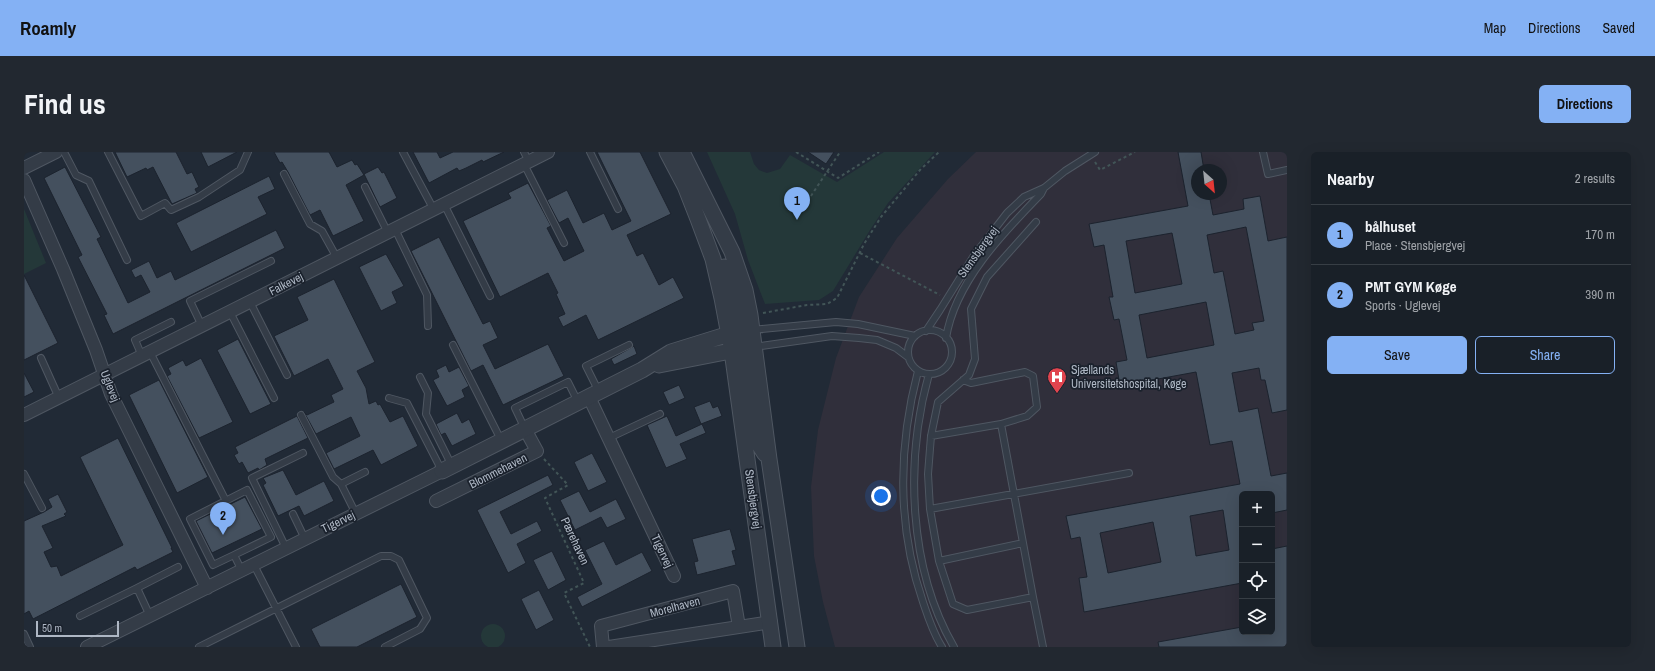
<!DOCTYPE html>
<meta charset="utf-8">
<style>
:root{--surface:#192028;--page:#222830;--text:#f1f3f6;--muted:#9fa3a8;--line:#373e45;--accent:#84b1f4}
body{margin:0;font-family:"Archivo Narrow",sans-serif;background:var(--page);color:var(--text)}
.controls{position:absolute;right:12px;bottom:12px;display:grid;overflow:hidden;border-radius:6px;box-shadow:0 4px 16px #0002}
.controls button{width:36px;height:36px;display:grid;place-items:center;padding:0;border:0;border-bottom:1px solid var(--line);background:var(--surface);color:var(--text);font:20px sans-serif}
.compass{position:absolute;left:1167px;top:12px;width:36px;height:36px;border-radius:50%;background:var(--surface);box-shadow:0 4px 16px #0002;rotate:153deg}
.scale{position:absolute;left:12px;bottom:10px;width:83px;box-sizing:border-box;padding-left:4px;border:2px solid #aeb7c4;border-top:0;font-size:11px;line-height:14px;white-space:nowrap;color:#aeb7c4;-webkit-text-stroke:3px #1a212c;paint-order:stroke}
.you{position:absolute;left:857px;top:344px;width:14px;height:14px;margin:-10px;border:3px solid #fff;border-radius:50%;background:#1a73e8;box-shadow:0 0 0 6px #1a73e833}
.badge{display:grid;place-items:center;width:26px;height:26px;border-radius:50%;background:var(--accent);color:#111;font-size:13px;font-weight:700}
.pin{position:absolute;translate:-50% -33px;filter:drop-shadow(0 1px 2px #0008)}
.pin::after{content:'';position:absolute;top:21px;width:14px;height:12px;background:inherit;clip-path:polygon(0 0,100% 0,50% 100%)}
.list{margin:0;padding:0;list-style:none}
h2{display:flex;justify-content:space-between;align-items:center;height:52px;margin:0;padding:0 16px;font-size:17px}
h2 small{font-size:13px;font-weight:400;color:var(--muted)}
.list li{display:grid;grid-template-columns:26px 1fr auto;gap:12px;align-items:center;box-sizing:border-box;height:60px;padding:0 16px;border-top:1px solid var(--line)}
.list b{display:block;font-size:15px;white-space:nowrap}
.list p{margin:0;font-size:13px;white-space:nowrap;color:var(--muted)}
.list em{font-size:13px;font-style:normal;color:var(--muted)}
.actions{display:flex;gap:8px;padding:12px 16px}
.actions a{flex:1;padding:9px 0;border:1px solid var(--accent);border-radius:6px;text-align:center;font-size:14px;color:var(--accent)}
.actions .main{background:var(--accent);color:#111}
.icon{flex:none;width:22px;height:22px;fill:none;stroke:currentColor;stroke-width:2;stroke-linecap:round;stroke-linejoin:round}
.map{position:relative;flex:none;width:1263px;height:495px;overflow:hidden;border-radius:6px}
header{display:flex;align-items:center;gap:24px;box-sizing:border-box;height:56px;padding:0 20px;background:var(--accent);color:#111}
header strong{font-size:19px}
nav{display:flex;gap:22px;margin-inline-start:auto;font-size:14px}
.intro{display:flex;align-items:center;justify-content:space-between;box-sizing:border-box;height:96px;padding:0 24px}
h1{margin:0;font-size:28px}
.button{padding:10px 18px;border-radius:6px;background:var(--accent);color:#111;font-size:14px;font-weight:700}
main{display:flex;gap:24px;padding:0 24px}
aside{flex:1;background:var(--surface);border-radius:6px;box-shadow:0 4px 16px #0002}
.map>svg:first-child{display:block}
.medical{fill:#302f3b;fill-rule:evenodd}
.green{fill:#243839}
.building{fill:#44505e;stroke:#1c232e;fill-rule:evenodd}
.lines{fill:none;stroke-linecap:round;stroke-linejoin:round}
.service-casing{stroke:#4f5762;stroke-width:8}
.minor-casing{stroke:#4f5762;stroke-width:14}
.tertiary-casing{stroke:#4f5762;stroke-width:17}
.path{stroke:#425557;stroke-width:2;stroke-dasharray:3 3;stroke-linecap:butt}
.service{stroke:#343c47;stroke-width:6}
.minor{stroke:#343c47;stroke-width:12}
.tertiary{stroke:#343c47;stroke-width:15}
.labels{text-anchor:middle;stroke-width:3.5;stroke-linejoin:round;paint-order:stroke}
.street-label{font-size:12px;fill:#aeb7c4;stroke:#1a212c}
.poi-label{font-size:12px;fill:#aeb7c4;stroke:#1a212c;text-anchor:start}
</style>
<header>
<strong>Roamly</strong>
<nav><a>Map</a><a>Directions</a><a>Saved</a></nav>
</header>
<div class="intro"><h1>Find us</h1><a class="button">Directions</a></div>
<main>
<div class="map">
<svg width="1263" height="495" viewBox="0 0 1263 495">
<rect width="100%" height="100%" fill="#212a36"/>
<!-- medical -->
<path class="medical" d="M 952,0 L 1263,0 L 1263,495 L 811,495 L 799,450 L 790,404 L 787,335 L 794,278 L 812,206 L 835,145 L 873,86 L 924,27 ZM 1173,18 L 1197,18 L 1197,42 L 1173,42 ZM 1218,342 L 1248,342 L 1248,480 L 1218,480 Z"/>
<!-- green -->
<path class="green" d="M 683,0 L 726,0 L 730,12 L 735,18 L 743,21 L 756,17 L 766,3 L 813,30 L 860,0 L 911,0 L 864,51 L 846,78 L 809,139 L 795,148 L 741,152 L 724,108 L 711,62 Z
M 0,57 L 22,111 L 0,122 Z
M457 484a12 12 0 1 1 24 0a12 12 0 1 1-24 0Z"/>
<!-- building -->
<path class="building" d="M 91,0 L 152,0 L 163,22 L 168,20 L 175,35 L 171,37 L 173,41 L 148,52 L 129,15 L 123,18 L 122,16 L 103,25 Z
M 177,0 L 213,0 L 184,15 Z
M 250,0 L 305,0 L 313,15 L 328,8 L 331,13 L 333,12 L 340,23 L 322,33 L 340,69 L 309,84 L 296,58 L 286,63 L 264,20 L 258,10 L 256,11 Z
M 389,0 L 413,0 L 416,6 L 429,0 L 480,0 L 459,10 L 458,8 L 442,16 L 435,19 L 433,16 L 405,31 Z
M 573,0 L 616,0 L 647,62 L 603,83 L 613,104 L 619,101 L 635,133 L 649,125 L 660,146 L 574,188 L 562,163 L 539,175 L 534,165 L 541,162 L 532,142 L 534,141 L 524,121 L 476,145 L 439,69 L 487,46 L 484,41 L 504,31 L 527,74 L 523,76 L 540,109 L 560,99 L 544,66 L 535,71 L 523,48 L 543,38 L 559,71 L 580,61 L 588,78 L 607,69 Z
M 784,0 L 810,0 L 802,12 Z
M 1154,0 L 1177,0 L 1180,18 L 1173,18 L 1173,42 L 1185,42 L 1189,63 L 1220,57 L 1219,47 L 1236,44 L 1244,89 L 1263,85 L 1263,258 L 1248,261 L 1241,228 L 1237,228 L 1235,216 L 1208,221 L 1215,260 L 1234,256 L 1247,324 L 1263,321 L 1263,358 L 1248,361 L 1248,342 L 1218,342 L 1218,431 L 1060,460 L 1055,426 L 1063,425 L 1056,385 L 1047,387 L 1042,364 L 1216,332 L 1208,289 L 1186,293 L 1172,220 L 1096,234 L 1092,210 L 1103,208 L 1095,167 L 1090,168 L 1085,145 L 1089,145 L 1080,93 L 1070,95 L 1065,72 L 1164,54 ZM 1222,75 L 1240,169 L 1228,171 L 1230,178 L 1211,182 L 1199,119 L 1190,121 L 1183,83 ZM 1148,81 L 1158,132 L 1111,141 L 1102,89 ZM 1182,150 L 1190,193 L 1123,206 L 1115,163 ZM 1199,358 L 1205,398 L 1172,404 L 1166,364 ZM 1129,370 L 1137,410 L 1084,421 L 1076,381 Z
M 41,15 L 77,85 L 73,87 L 104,151 L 126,140 L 117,123 L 111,126 L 107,118 L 125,109 L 133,126 L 147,119 L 151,128 L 252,78 L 261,96 L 89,182 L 80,163 L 83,162 L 54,105 L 58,103 L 20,26 Z
M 354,15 L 358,21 L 360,20 L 373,46 L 356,55 L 340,22 Z
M 245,24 L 251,37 L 234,45 L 243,62 L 167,100 L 152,71 Z
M 415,85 L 459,172 L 466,169 L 474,186 L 459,193 L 471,217 L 524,192 L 540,224 L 479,253 L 459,213 L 447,219 L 387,99 Z
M 362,102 L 380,134 L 368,140 L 373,151 L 357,159 L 335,115 Z
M 0,123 L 34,191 L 0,208 Z
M 310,127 L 351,210 L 333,219 L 342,236 L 345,252 L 352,249 L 354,253 L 356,252 L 366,270 L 379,264 L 394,294 L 357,313 L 349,298 L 310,317 L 302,301 L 336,284 L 327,265 L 292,282 L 280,260 L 283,263 L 310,250 L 307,243 L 319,237 L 304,207 L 270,224 L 250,184 L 284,168 L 273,145 Z
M 214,187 L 247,252 L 226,262 L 193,198 Z
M 610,194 L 613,202 L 590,213 L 587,207 Z
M 177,206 L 209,270 L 175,286 L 143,224 L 147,222 L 144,216 L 159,208 L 162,214 Z
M 422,213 L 425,220 L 435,215 L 445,234 L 438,238 L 441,245 L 423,254 L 409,228 L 415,225 L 412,218 Z
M 0,221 L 10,240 L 0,245 Z
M 135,228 L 184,325 L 153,341 L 105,243 Z
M 655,233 L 661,246 L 645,253 L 639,240 Z
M 686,249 L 689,256 L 694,254 L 698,264 L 677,272 L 670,255 Z
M 433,261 L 438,271 L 445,267 L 452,282 L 428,294 L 421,281 L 417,283 L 412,272 Z
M 273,264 L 284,286 L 241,307 L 243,313 L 235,318 L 234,316 L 224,321 L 218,310 L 215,312 L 210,303 L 214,301 L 211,295 Z
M 643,264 L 652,284 L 678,272 L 682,281 L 656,292 L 663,307 L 642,316 L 623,273 Z
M 94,286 L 148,396 L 147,396 L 149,400 L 113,418 L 111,415 L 9,467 L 5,459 L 0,462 L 0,369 L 20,360 L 28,355 L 24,347 L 34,342 L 43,360 L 40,362 L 42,364 L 18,374 L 29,396 L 20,400 L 27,415 L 33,414 L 37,424 L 99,393 L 56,305 Z
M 568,301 L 583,330 L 564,339 L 550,310 Z
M 259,318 L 272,343 L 300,329 L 310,349 L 280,364 L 275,354 L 254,364 L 239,333 L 242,331 L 239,326 Z
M 524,323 L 529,333 L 476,360 L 487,382 L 513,369 L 518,379 L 493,392 L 502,411 L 484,421 L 453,358 Z
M 555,339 L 566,360 L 592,347 L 602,367 L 583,376 L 577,365 L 551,378 L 536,348 Z
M 221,345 L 238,377 L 188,401 L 172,369 Z
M 706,377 L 712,398 L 708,399 L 712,413 L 673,423 L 670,410 L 674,409 L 668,387 Z
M 580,389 L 592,413 L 618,400 L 628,419 L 558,455 L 553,445 L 578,432 L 561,398 Z
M 1263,394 L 1263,495 L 1135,495 L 1134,490 L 1218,475 L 1218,480 L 1248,480 L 1248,397 Z
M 528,399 L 542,428 L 524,438 L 509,408 Z
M 377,432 L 393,465 L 333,495 L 296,495 L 287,477 Z
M 515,438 L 530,468 L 512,478 L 497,447 Z"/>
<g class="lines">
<!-- service casing -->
<g class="service-casing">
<path id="service" d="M 40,0 L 52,23 L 65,29 L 103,108
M 84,0 L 117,64 L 141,51 L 147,58 L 175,45 L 216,18 L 224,0
M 379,0 L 410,58
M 500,0 L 505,10
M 566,0 L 594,57
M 1239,0 L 1244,22 L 1263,18
M 500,12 L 540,91
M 260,22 L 286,72 L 298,79 L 313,106
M 341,35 L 364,81
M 420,52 L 466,144
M 1012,70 L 963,125 L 947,157 L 951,207 L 945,223 L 914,250 L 907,284 L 904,322 L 906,357 L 915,409 L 929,452 L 943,458 L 1009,445 L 1019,495
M 371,77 L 403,143 L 404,174
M 226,150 L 263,223
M 206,160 L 250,246
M 178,174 L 166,149 L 247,109
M 728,178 L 812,170 L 834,172 L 891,184
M884 200a22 22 0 1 1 44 0a22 22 0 1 1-44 0Z
M 902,179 L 916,158 L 949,105 L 983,61 L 1000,45 L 1020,36 L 1041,19 L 1071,0
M 922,186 C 931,130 979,81 1017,42 L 1020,36
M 429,193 L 477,288
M 730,195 L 808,184 L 835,186 L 853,188 L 872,196 L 884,205
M 126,200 L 202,349
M 118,204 L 111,188 L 147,170
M 17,206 L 35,246
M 894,219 C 874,295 873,375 899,450 C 904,465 909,481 918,495
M 905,222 C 881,308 884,416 930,495
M 396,225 L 404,241 L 402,262 L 428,314
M 939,228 L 947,231 L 1001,220 L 1009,224 L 1013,255 L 1003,264 L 977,272
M 575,240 L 562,214 L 605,193
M 365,246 L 383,251 L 418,319
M 277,263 L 309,325 L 317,332
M 501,277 L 491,256 L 544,230 L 554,250
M 907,284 L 977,272 L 1009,445
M 585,286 L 636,262
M 0,322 L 18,356
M 906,357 L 1105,321
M 269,362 L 281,387
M 332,362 L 317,332 L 341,320
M 262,396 L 228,326 L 279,301
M 210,403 L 189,413 L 166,367 L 223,338 L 247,385 L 210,403 L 218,419
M 915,409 L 999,391
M 230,413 L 272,495
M 56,464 L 113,436
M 126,464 L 113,436 L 154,415
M 0,482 L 6,495
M 175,495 L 357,404 L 367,404 L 375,408 L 403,466 L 396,477 L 361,495"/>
</g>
<!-- minor casing -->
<g class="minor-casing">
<path id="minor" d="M 0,16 L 32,0
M 0,28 L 39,117 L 72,198 L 87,242 L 183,436
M 565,245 L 650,424
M 0,263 L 524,0
M 412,349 L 513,299 L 501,277
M 63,495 L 418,319
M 579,495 L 577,474 L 709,439 L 715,475
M 585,495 L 747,470"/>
</g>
<!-- tertiary casing -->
<g class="tertiary-casing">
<path id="tertiary" d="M 643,0 L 661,34 L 674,67 L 689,107 L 698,146 L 708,199 L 749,495
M 658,0 L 708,100 L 721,138 L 726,163 L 745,307 L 773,495
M 700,115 L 708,140 L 716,179 L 723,187
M 705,182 L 718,197 L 732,288 L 741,302
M 635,213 L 717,197
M 418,319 L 618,218 L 647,200 L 705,182 L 728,178"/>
</g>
<!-- path -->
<path class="path" d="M 772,0 L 814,26 L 855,0
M 1071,10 L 1076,18 L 1111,0
M 777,59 L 816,0
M 836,101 L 916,143
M 739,161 L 783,153 L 803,152 L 813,146 L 840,92 L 857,65 L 896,18 L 915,0
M 520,307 L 544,333 L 521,346 L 560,431 L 540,441 L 566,495"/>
<!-- service -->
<use href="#service" class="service"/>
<!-- minor -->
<use href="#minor" class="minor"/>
<!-- tertiary -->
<use href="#tertiary" class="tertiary"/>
</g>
<!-- icons -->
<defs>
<g id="hospital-pin" transform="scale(1)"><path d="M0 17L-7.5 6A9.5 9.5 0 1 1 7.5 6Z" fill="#e0444e" stroke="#1a212c"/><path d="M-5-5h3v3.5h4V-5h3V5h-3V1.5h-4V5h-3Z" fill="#fff"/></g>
</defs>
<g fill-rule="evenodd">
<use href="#hospital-pin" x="1033" y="225"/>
</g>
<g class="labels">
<!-- street labels -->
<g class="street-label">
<text transform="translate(954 100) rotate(-54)" y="4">Stensbjergvej</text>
<text transform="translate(262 132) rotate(-27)" y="4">Falkevej</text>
<text transform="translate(86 234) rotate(68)" y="4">Uglevej</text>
<text transform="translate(474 319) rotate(-27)" y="4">Blommehaven</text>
<text transform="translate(729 347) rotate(82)" y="4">Stensbjergvej</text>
<text transform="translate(314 370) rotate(-26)" y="4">Tigervej</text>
<text transform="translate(551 389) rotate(65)" y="4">Pærehaven</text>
<text transform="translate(638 399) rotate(65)" y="4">Tigervej</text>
<text transform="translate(651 455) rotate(-15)" y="4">Morelhaven</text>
</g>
<!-- poi labels -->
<g class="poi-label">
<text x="1047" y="222">Sjællands<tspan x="1047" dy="14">Universitetshospital, Køge</tspan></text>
</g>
</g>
</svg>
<div class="controls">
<button>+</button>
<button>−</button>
<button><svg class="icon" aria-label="locate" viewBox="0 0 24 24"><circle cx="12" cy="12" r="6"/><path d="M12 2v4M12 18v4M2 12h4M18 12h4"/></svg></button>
<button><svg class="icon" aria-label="layers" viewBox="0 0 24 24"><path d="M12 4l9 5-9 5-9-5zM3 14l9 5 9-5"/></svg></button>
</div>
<svg class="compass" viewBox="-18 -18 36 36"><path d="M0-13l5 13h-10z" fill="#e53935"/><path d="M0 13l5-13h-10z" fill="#9fa3a8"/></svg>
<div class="scale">50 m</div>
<div class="you"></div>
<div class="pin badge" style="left:773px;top:68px">1</div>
<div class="pin badge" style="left:199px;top:383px">2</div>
</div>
<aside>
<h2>Nearby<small>2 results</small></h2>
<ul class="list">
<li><span class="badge">1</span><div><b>bålhuset</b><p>Place · Stensbjergvej</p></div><em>170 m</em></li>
<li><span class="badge">2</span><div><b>PMT GYM Køge</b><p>Sports · Uglevej</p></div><em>390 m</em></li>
</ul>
<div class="actions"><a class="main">Save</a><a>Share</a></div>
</aside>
</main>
